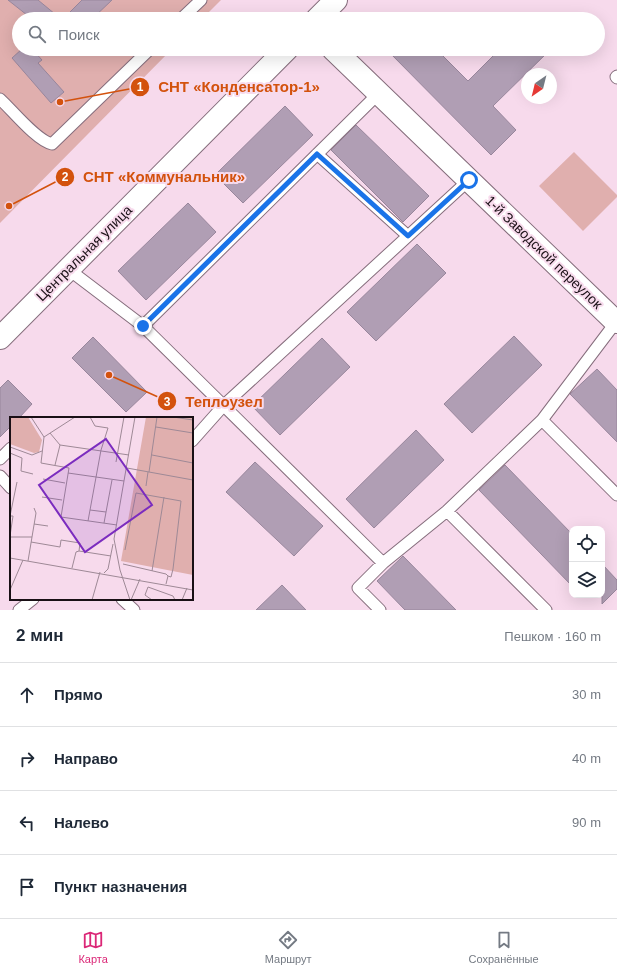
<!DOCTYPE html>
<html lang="ru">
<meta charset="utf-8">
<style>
:root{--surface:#fff;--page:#f2f2f3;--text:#1f2937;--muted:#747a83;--line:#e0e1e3;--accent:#db2777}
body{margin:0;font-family:Helvetica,sans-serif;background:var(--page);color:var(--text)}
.controls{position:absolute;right:12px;bottom:12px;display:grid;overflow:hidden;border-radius:8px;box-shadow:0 4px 16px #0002}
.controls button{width:36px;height:36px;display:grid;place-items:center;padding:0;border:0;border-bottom:1px solid var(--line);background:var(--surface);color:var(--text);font:20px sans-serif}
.compass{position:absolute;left:521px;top:68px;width:36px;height:36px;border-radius:50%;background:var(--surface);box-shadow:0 4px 16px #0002;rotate:215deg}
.stop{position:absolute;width:12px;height:12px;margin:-9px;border:3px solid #1a73e8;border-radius:50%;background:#fff}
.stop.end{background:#1a73e8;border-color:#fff;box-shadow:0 1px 4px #0008}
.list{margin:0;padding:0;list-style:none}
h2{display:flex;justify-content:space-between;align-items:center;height:52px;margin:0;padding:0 16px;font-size:17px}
h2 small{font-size:13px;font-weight:400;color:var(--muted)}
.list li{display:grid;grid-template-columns:26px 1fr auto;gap:12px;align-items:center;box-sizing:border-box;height:64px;padding:0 16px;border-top:1px solid var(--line)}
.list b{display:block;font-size:15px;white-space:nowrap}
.list em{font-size:13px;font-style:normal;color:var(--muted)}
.icon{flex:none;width:22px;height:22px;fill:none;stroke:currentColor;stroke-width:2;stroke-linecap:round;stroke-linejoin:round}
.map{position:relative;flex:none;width:617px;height:610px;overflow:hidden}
.search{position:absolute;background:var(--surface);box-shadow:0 4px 16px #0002;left:12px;right:12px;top:12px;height:44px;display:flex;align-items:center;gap:10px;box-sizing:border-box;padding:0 14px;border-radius:22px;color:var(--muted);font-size:15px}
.sheet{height:308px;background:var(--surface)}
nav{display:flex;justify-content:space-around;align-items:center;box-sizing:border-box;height:56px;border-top:1px solid var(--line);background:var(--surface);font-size:11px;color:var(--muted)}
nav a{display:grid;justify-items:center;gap:2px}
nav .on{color:var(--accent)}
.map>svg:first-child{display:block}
.green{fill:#e0afae}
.building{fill:#b09eb4;stroke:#98869c}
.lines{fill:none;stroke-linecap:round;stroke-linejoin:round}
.service-casing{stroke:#856d7c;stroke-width:13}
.minor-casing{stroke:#856d7c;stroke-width:24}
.tertiary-casing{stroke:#856d7c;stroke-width:24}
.service{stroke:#fff;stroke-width:11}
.minor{stroke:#fff;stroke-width:22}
.tertiary{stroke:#fff;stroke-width:22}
.route{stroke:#1a73e8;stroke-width:5}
.labels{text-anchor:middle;stroke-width:4;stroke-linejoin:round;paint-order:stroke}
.street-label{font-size:14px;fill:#190f15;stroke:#f7daec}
.inset-road{fill:none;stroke:#9e8996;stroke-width:1}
.view{fill:#7b2cbf;fill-opacity:0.15;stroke:#7b2cbf;stroke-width:2}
.inset-edge{fill:none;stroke:#190f15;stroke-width:2}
.leader{fill:none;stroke:#d3520d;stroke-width:1.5}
.callout-dot{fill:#d3520d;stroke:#f7daec;stroke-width:1.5}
.mark-label{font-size:12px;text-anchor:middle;font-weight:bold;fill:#fff}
.callout-label{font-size:15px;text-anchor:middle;font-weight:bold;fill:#d3520d;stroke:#f7daec;stroke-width:4;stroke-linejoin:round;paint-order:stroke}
</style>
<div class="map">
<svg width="617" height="610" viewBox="0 0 617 610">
<rect width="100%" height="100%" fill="#f7daec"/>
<!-- green -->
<path class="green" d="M 0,0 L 221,0 L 202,19 L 19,19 L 19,49 L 172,49 L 0,223 Z
M 574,152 L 617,195 L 617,197 L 583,231 L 539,186 Z"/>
<!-- building -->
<path class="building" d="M 8,0 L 38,0 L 61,19 L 32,19 Z
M 82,0 L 112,0 L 92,19 L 63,19 Z
M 22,49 L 32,49 L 42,60 L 38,63 L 64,92 L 51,103 L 12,58 Z
M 386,49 L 436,49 L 468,81 L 500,49 L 551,49 L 493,106 L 516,130 L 491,155 Z
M 285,106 L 313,135 L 243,203 L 215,175 Z
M 356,125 L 429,196 L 403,222 L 331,150 Z
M 188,203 L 216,232 L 146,300 L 118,271 Z
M 417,244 L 446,273 L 376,341 L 347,312 Z
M 514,336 L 542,365 L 472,433 L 444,404 Z
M 93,337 L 147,392 L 126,412 L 72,358 Z
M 322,338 L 350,367 L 280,435 L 252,406 Z
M 597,369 L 617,390 L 617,442 L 570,394 Z
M 8,380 L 32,404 L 19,418 L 11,418 L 11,426 L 0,437 L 0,388 Z
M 416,430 L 444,460 L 374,528 L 346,499 Z
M 255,462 L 323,526 L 294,556 L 226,492 Z
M 505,465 L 572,534 L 572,586 L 479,490 Z
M 403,556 L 456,610 L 405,610 L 377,581 Z
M 602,564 L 617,580 L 617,589 L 602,604 Z
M 282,585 L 306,610 L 256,610 Z"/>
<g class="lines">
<!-- service casing -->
<g class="service-casing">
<path id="service" d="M 181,19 L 201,0
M 617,76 L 616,77 L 617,78
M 0,99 C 12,110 37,141 52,144 L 150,49
M 317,154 L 408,236
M 68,269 L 143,326 L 383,563
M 143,326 L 379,93
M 542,420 L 617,495
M 192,441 L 224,405 L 469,180
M 0,459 L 11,448
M 0,476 L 11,488
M 447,511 L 546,610
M 122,599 L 134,610
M 19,610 L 33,599
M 380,610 L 358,588 L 383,563 L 447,511 L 542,420 L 616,322"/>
</g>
<!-- minor casing -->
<g class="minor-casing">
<path id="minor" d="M 333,49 L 616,322"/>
</g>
<!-- tertiary casing -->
<g class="tertiary-casing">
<path id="tertiary" d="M 317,19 L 336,0
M 0,338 L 287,49"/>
</g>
<!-- service -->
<use href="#service" class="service"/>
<!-- minor -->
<use href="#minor" class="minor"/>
<!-- tertiary -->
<use href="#tertiary" class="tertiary"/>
</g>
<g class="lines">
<!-- route -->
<path class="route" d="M 143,326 L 317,154 L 408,236 L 469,180"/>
</g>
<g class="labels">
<!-- street labels -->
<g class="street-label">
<text transform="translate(544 252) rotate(44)" y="5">1-й Заводской переулок</text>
<text transform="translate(84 253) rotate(-45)" y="5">Центральная улица</text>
</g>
</g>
<!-- overview -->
<g transform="translate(10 417)">
<rect width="183" height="183" fill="#f7daec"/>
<path d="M 0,0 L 18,0 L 32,23 L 29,35 L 24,36 L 0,27 ZM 136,0 L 183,0 L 183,158 L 111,144 Z" fill="#e0afae"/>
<path class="inset-road" d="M 21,0 L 34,20M 65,0 L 34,20 L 31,46 L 59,51 L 51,100 L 107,108M 163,0 L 183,3M 146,10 L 183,16M 40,16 L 50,28 L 45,48M 50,28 L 119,38M 0,30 L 22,38 L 32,34M 0,36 L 12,41 L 11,54 L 23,57M 142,38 L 183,46M 106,45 L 114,0M 117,51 L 183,63M 139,55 L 147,0M 58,56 L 114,64M 33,62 L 55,66M 136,69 L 138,55M 32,80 L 52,83M 80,93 L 96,95M 0,99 L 7,65M 78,104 L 91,33 L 98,11 L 85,9 L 80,0M 94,106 L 102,63M 24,107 L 38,109M 0,119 L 3,99 L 0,99M 0,120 L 22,120M 21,125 L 50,130 L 51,123 L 70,126 L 69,134 L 101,139M 115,133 L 126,76 L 171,84 L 163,152 L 161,160 L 158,159M 0,141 L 183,173M 18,144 L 26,96 L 24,91M 113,147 L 156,157 L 158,159 L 156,167M 62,151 L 66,135 L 69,134M 142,154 L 154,80M 94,156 L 98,152 L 103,127M 0,173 L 13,143M 82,183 L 90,155M 120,183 L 110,153 L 104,122 L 125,0M 121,183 L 130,162M 142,183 L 135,178 L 138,170 L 163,179 L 165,183M 172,183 L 177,171"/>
<path class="view" d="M 96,22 L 142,88 L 75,135 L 29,68 Z"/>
<rect width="183" height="183" class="inset-edge"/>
</g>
<!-- callouts -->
<path class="leader" d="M60 102L140 87M9 206L65 177M109 375L167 401"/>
<g class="callout-dot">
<circle cx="60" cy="102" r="4"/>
<circle cx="9" cy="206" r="4"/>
<circle cx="109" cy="375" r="4"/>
<circle cx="140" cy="87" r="10"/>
<circle cx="65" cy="177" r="10"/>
<circle cx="167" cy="401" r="10"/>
</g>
<g class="mark-label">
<text x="140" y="91">1</text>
<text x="65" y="181">2</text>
<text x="167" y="406">3</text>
</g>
<g class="callout-label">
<text x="239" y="92">СНТ «Конденсатор-1»</text>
<text x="164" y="182">СНТ «Коммунальник»</text>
<text x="224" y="407">Теплоузел</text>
</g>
</svg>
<div class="controls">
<button><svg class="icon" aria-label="locate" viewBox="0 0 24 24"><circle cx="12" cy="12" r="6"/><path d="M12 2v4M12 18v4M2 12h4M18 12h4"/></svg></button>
<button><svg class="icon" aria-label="layers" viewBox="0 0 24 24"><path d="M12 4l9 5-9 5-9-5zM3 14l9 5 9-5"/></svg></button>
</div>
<svg class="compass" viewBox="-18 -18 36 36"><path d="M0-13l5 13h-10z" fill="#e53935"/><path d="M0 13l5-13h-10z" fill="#747a83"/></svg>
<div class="stop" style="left:469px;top:180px"></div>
<div class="stop end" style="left:143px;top:326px"></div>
<div class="search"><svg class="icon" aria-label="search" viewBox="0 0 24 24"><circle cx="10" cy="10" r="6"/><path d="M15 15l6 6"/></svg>Поиск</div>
</div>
<section class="sheet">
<h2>2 мин<small>Пешком · 160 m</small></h2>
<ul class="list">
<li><svg class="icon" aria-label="ahead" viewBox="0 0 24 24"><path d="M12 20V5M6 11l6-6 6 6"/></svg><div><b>Прямо</b></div><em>30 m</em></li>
<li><svg class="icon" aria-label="right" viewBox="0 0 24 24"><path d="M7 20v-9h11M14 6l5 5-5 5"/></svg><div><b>Направо</b></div><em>40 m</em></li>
<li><svg class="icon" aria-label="left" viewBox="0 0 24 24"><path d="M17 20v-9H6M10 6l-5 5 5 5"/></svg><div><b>Налево</b></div><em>90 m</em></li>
<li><svg class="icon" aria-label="arrive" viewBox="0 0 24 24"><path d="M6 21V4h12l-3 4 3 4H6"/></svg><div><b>Пункт назначения</b></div></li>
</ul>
</section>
<nav>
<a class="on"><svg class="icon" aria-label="map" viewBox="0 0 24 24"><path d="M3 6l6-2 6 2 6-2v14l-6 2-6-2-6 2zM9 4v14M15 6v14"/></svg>Карта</a>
<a><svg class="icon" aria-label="directions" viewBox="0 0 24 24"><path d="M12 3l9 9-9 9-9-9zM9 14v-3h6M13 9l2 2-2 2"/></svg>Маршрут</a>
<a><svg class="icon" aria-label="saved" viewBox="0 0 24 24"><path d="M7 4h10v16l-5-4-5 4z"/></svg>Сохранённые</a>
</nav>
